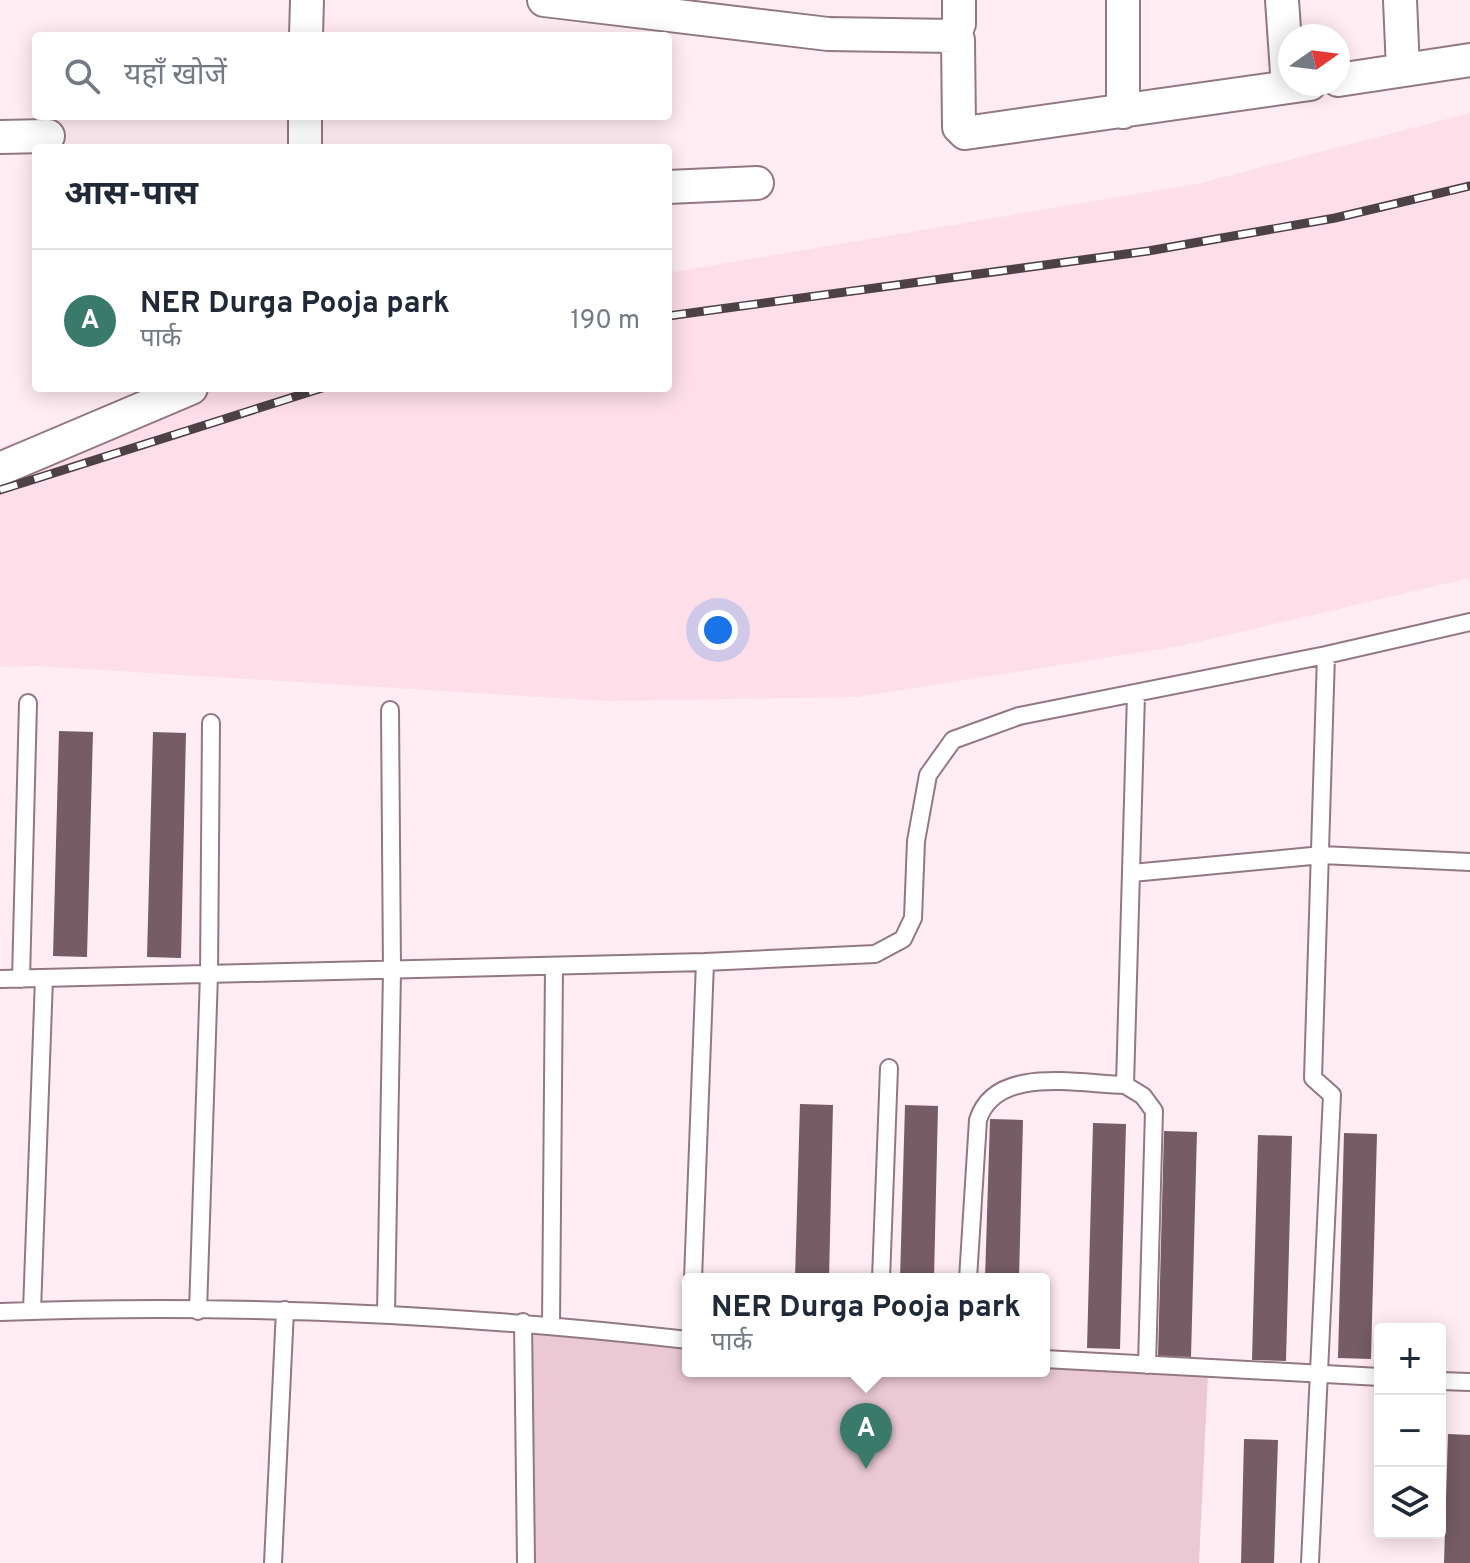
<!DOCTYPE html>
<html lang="hi">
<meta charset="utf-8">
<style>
:root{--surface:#fff;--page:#f6f6f7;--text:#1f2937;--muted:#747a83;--line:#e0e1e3;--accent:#397a6a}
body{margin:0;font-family:Overpass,"Noto Sans Devanagari",sans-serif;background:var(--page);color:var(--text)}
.controls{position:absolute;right:24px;bottom:24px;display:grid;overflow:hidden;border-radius:8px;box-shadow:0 4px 20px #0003}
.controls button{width:72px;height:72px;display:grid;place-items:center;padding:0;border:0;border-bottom:2px solid var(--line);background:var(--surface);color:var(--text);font:40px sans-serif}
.compass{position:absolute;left:1278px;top:24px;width:72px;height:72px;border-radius:50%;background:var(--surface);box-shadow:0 4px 20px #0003;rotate:76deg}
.you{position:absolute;left:718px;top:630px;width:28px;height:28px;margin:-20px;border:6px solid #fff;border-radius:50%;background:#1a73e8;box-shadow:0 0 0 12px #1a73e833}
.badge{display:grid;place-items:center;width:52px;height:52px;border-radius:50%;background:var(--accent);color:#fff;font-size:26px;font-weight:700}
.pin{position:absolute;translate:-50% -66px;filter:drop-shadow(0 2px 4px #0008)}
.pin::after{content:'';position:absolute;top:42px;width:28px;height:24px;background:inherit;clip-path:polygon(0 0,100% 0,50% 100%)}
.popup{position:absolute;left:682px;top:1273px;width:368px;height:104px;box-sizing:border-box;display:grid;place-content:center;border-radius:8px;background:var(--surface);filter:drop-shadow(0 2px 6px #0005);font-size:26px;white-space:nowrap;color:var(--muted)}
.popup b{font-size:30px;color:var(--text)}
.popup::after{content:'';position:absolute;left:50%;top:100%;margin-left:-16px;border:16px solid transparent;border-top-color:var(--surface)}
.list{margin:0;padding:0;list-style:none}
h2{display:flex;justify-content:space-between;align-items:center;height:104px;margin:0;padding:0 32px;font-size:34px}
h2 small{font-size:26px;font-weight:400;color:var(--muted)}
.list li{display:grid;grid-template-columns:52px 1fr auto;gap:24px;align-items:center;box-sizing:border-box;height:144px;padding:0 32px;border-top:2px solid var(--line)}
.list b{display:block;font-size:30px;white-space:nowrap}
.list p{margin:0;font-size:26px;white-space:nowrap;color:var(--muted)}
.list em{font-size:26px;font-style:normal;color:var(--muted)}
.icon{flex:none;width:44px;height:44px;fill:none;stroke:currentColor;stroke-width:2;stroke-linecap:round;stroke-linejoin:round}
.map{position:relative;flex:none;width:1470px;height:1563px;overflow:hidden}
.search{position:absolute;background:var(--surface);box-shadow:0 4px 20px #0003;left:32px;top:32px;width:640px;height:88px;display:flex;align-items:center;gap:20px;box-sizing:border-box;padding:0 28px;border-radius:8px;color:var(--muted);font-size:30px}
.panel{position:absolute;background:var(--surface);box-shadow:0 4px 20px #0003;left:32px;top:144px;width:640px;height:248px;border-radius:8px}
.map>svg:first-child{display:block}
.built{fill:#fddee9}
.green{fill:#eac9d5}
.building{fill:#755c65}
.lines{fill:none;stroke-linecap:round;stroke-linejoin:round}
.lane-casing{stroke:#937882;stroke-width:20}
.street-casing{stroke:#937882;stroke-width:36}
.lane{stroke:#fff;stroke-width:16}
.street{stroke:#fff;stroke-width:32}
.rail-casing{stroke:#4d4145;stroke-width:9}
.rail{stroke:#fff;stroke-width:6;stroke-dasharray:18;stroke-linecap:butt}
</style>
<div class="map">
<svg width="1470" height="1563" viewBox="0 0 1470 1563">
<rect width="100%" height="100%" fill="#ffedf3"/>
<!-- built -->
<path class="built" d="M 1470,113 L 1470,578 L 1180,646 L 857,697 L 607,701 L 37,666 L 0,667 L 0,447 L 184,388 L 668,388 L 668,273 L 1201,183 Z"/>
<!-- green -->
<path class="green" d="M 529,1322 L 688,1340 L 688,1371 L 1044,1371 L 1044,1364 L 1208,1375 L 1199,1563 L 528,1563 Z"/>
<!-- building -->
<path class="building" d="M 59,731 L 93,732 L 87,957 L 53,956 Z
M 153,732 L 186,733 L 181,958 L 147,957 Z
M 800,1104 L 833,1105 L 829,1279 L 795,1279 Z
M 905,1105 L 938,1106 L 934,1279 L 900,1279 Z
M 990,1119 L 1023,1120 L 1019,1279 L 985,1279 Z
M 1093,1123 L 1126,1124 L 1120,1349 L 1087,1348 Z
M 1164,1131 L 1197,1132 L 1191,1357 L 1158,1356 Z
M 1344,1133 L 1377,1134 L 1371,1359 L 1338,1358 Z
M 1258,1135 L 1292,1136 L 1286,1361 L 1252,1360 Z
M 1448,1434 L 1470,1435 L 1470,1563 L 1444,1563 Z
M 1244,1439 L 1278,1440 L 1274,1563 L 1241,1563 Z"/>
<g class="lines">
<!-- lane casing -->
<g class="lane-casing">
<path id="lane" d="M 1136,694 L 1125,1085 L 1143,1096 L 1154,1111 L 1147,1365
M 1132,873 L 1322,855 L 1470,862
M 0,979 L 705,962
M 21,979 L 28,703
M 693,1279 L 705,962 L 875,954 L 903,939 L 913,918 L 916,841 L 928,775 L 953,740 L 1019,716 L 1326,655 L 1470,622
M 881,1279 L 889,1068
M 968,1279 L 978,1120 C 995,1065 1078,1084 1125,1085
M 32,1311 L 44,978
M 198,1311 L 209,974 L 211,723
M 0,1312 C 230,1303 460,1314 688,1340
M 386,1313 L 392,971 L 390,710
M 523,1322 L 526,1563
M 551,1325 L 554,966
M 1044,1359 L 1380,1377
M 1440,1381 L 1470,1382
M 273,1563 L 285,1310
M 1310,1563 L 1332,1095 L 1313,1078 L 1326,655"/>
</g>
<!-- street casing -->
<g class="street-casing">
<path id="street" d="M 544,0 L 828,34 L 953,36 L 958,40 L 959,127 L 965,133 L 1310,84
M 1123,0 L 1123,112
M 1282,0 L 1288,87
M 1400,0 L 1403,70
M 306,36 L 307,0
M 953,36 L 959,24 L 959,0
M 1338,80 L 1470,60
M 0,137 L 48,136
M 305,148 L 305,116
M 668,187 L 757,183
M 0,469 L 191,388"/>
</g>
<!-- lane -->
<use href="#lane" class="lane"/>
<!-- street -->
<use href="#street" class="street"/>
<!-- rail casing -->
<g class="rail-casing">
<path id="rail" d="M 668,316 L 1148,251 L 1335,218 L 1470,186
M 0,490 L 322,388"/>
</g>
<!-- rail -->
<use href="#rail" class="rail"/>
</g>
</svg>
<div class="controls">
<button>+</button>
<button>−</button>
<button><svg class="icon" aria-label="layers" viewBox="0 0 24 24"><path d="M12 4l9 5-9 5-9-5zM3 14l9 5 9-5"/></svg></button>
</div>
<svg class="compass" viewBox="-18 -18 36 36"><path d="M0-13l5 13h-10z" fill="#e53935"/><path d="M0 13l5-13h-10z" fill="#747a83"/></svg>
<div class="you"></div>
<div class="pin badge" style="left:866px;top:1469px">A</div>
<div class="popup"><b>NER Durga Pooja park</b>पार्क</div>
<div class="search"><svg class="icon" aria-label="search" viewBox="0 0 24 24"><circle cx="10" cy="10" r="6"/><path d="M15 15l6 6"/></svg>यहाँ खोजें</div>
<section class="panel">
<h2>आस-पास<small></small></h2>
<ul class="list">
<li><span class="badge">A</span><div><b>NER Durga Pooja park</b><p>पार्क</p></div><em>190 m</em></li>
</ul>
</section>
</div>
